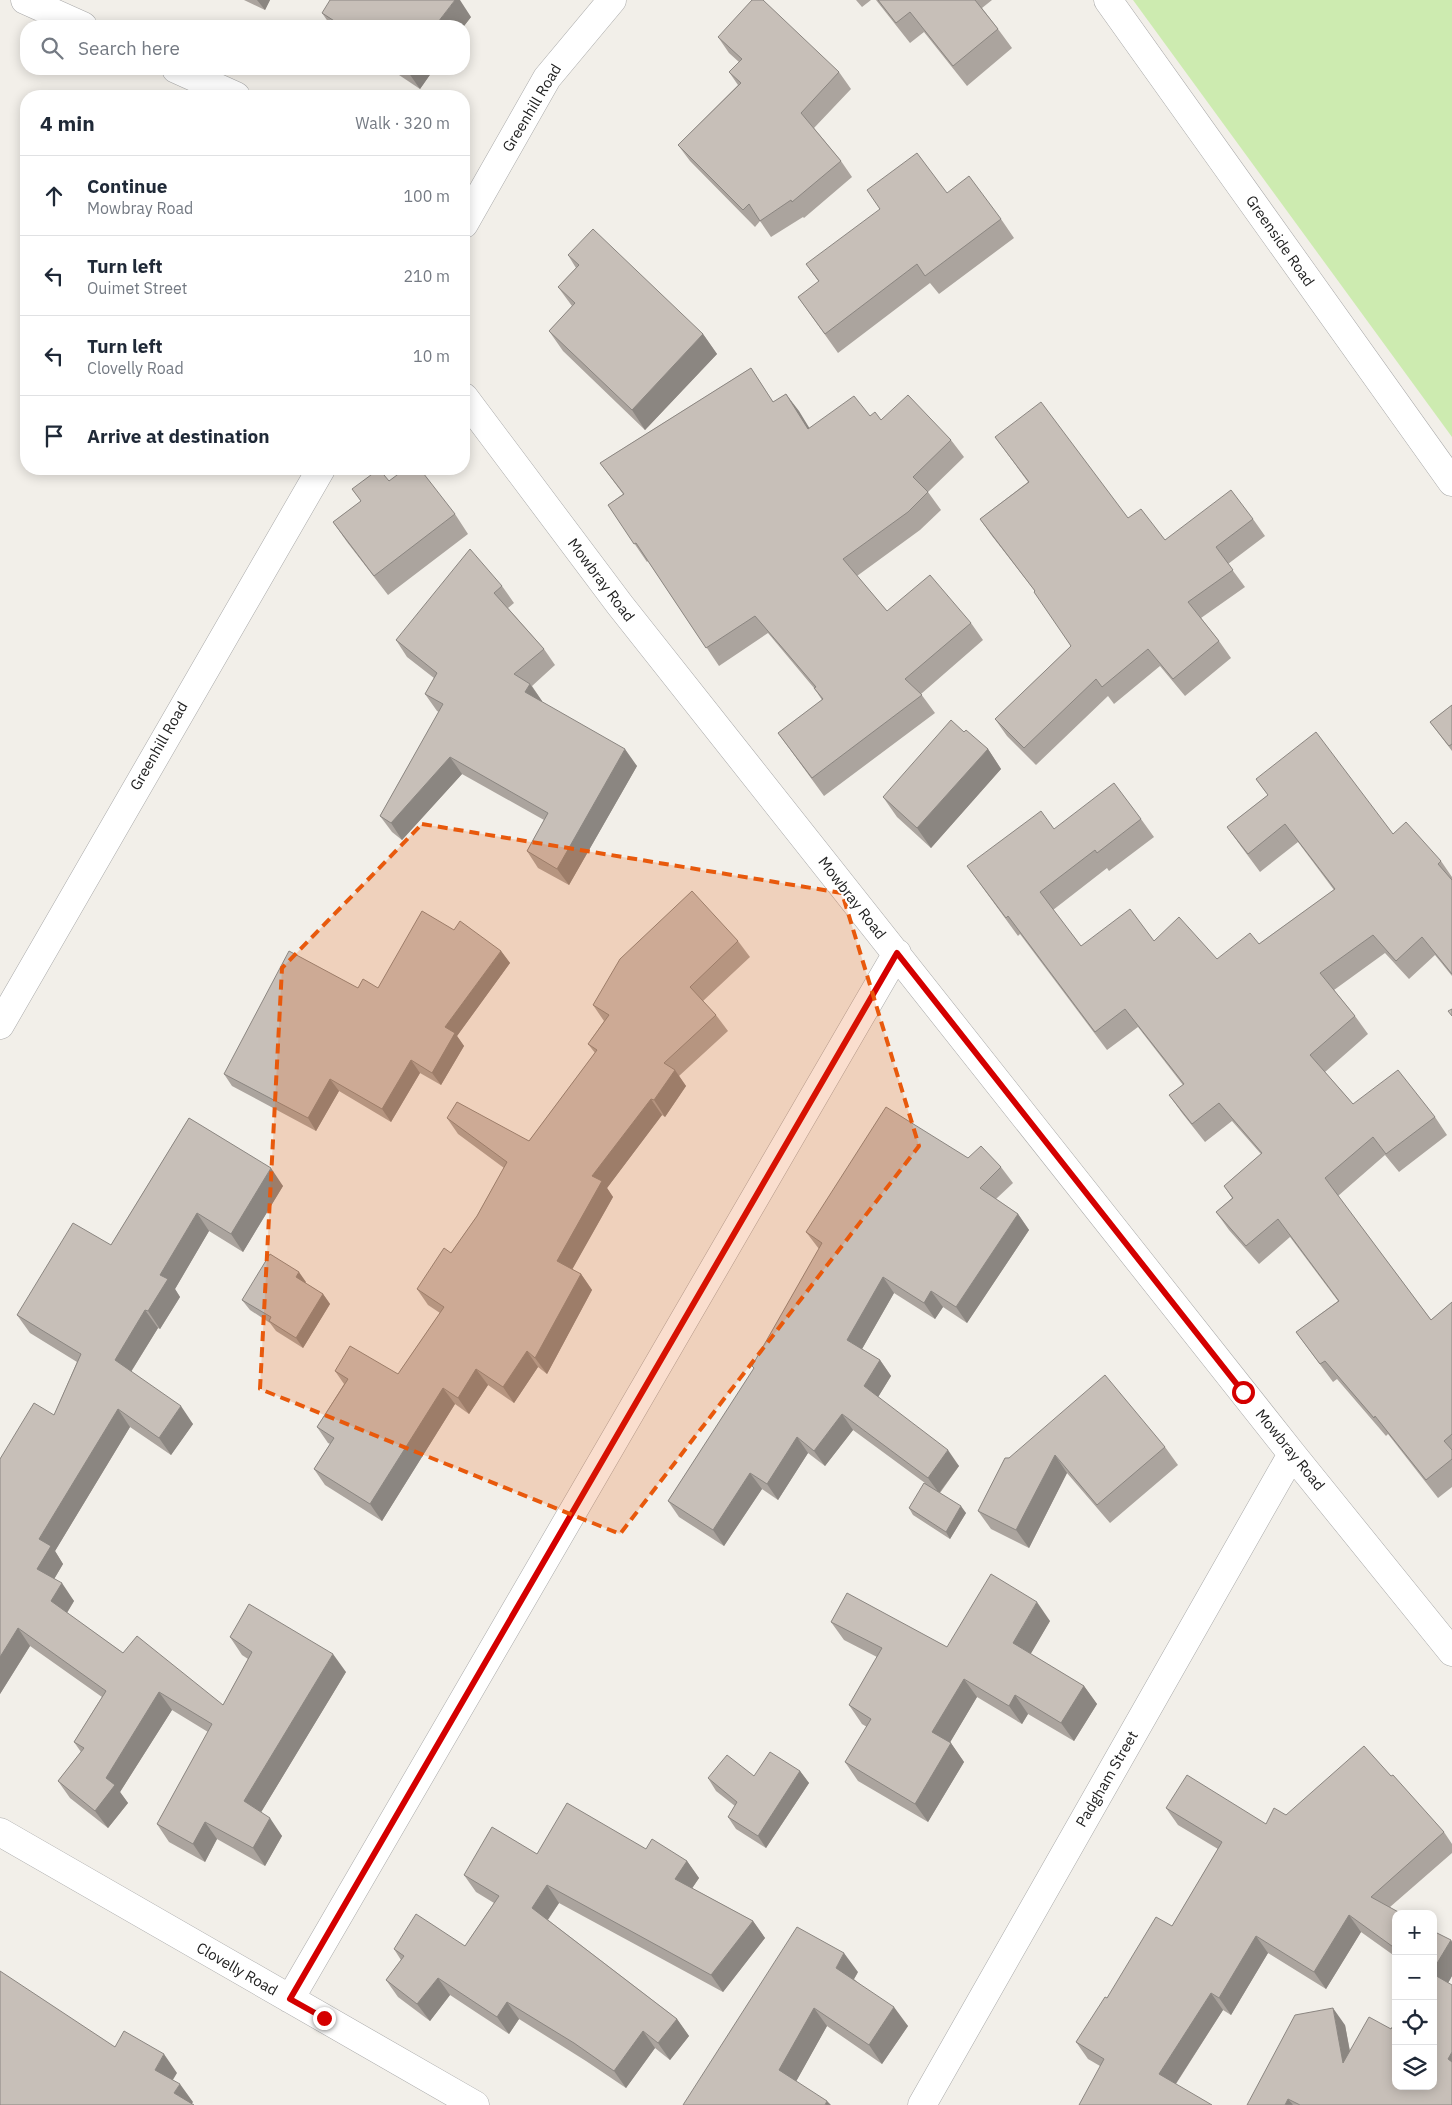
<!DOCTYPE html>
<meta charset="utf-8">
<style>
:root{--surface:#fff;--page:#f6f6f7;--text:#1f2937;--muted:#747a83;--line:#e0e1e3}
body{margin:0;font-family:"IBM Plex Sans",sans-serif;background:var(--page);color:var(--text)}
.controls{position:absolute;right:15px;bottom:15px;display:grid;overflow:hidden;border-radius:10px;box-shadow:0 2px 12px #0003}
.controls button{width:45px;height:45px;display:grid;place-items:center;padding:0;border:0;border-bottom:1px solid var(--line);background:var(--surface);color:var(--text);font:25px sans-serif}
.stop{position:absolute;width:15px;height:15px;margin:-11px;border:4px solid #d40000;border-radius:50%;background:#fff}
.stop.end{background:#d40000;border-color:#fff;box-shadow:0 1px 5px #0008}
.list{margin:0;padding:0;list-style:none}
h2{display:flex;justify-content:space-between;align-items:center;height:65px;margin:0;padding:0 20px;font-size:21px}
h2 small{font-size:16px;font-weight:400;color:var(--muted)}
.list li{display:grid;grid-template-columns:32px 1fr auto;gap:15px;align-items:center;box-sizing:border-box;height:80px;padding:0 20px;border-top:1px solid var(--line)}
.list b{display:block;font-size:19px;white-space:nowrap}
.list p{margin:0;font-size:16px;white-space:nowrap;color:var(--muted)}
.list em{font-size:16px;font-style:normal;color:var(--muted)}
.icon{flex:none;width:28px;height:28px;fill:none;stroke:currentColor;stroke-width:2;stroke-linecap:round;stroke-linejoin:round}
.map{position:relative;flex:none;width:1452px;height:2105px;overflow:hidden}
.search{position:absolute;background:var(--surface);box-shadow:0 2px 12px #0003;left:20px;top:20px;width:450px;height:55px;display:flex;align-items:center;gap:12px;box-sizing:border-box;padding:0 18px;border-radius:20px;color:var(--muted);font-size:19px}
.panel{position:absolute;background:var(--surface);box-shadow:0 2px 12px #0003;left:20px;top:90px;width:450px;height:385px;border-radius:20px}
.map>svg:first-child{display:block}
.grass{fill:#cdebb0}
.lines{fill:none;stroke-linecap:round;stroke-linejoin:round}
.minor-casing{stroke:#a9a9a9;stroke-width:29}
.minor{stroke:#fff;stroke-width:28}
.wall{fill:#aba49e}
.shaded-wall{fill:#8b8681}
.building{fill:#c7bfb8;stroke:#8b8681}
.route{stroke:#d40000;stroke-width:6}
.marked{fill:#e8590c;fill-opacity:0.2;stroke:#e8590c;stroke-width:4;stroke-dasharray:10 6;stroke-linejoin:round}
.labels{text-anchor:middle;stroke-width:4;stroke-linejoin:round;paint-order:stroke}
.street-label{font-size:15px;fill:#222;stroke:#fff}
</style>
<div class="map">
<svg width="1452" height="2105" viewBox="0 0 1452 2105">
<rect width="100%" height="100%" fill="#f2efe9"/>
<!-- grass -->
<path class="grass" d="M 1133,0 L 1452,0 L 1452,437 Z"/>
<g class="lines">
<!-- minor casing -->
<g class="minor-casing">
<path id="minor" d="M 25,0 L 83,26
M 1108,0 L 1452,482
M 176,69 L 236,96
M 464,224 L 547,78 L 612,0
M 464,397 L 620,605 L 1292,1454 L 1452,1652
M 0,1025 L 321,469
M 0,1832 L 475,2105
M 290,1999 L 897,953
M 922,2105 L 1292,1454"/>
</g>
<!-- minor -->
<use href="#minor" class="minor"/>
</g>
<!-- wall -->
<path class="wall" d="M 244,0 L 270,0 L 265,10 Z
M 856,0 L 871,0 L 862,7 Z
M 876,0 L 992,0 L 982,8 L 998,29 L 1012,48 L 967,86 L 924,32 L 910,43 Z
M 322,13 L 471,17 L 464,26 L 331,26 Z
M 718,37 L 839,72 L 851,89 L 814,128 L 841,161 L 852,177 L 804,218 L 803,217 L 771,237 L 760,221 L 755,227 L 690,161 L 678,145 L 738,85 L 729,72 L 739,62 L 729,53 Z
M 390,69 L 434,69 L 420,89 Z
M 947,193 L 1001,219 L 1014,238 L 939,294 L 930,283 L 838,353 L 798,297 L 819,282 L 806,264 Z
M 568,255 L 703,334 L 717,354 L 645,430 L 563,351 L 549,331 L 572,306 L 558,287 L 576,268 Z
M 751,368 L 773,402 L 786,394 L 809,428 L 870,416 L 881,420 L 951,440 L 964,457 L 928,492 L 941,510 L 920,530 L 857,576 L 887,611 L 971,623 L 983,640 L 921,694 L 935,713 L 824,796 L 778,733 L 822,700 L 814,688 L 768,633 L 719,666 L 648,561 L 647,562 L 608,505 L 623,494 L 600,463 Z
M 995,437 L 1165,540 L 1253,519 L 1265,536 L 1228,564 L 1245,587 L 1201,618 L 1219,641 L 1231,658 L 1185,696 L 1160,666 L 1114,704 L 1108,696 L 1036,765 L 1007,736 L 995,719 L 1071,646 L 1035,591 L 992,536 L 980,519 L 1028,482 Z
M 389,481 L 455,514 L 468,534 L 388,595 L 347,542 L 333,522 L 361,501 L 352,489 Z
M 502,586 L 514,603 L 508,608 L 544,649 L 555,665 L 532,686 L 542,701 L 541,701 L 637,766 L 569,885 L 538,868 L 527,851 L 544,820 L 462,774 L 402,840 L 392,832 L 380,816 L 439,712 L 437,711 L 425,694 L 434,678 L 407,657 L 396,640 Z
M 1452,705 L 1452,751 L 1430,722 Z
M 964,732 L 988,749 L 1001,769 L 931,848 L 897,817 L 883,797 Z
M 1256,779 L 1393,834 L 1441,861 L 1452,877 L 1452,976 L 1435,955 L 1409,979 L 1385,953 L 1334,990 L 1355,1016 L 1368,1034 L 1325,1072 L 1353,1104 L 1435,1117 L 1447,1135 L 1399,1172 L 1385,1155 L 1338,1196 L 1431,1320 L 1452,1302 L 1452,1487 L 1438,1498 L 1388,1434 L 1386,1436 L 1337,1379 L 1333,1382 L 1296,1332 L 1338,1301 L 1290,1237 L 1259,1264 L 1229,1230 L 1216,1212 L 1232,1198 L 1224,1186 L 1261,1154 L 1232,1121 L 1205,1142 L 1182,1113 L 1169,1095 L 1183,1085 L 1138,1027 L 1107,1050 L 1020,934 L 1018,936 L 967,866 L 1054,829 L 1141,819 L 1154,837 L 1109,871 L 1107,868 L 1053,910 L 1081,946 L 1154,941 L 1217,959 L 1259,944 L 1334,890 L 1298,842 L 1260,872 L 1240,845 L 1227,827 L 1268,795 Z
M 454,930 L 501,951 L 510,963 L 457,1036 L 464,1046 L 441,1085 L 420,1073 L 391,1122 L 339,1091 L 316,1131 L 232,1086 L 224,1074 L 358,988 L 378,988 Z
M 738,941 L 750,957 L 703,1001 L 716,1015 L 728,1031 L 679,1076 L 686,1086 L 665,1117 L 662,1115 L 607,1188 L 613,1197 L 572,1269 L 581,1274 L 592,1290 L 547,1374 L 538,1367 L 514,1403 L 488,1385 L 469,1414 L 455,1404 L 382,1521 L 325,1485 L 314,1469 L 330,1444 L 328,1443 L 317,1427 L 344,1384 L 335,1371 L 398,1374 L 440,1313 L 428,1305 L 417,1289 L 451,1253 L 477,1216 L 504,1168 L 458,1134 L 447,1118 L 529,1141 L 595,1053 L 588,1044 L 604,1021 L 593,1005 Z
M 189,1118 L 283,1186 L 243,1252 L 209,1231 L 175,1289 L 180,1297 L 160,1329 L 158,1328 L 131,1372 L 193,1424 L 171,1455 L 130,1427 L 55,1551 L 63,1564 L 54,1579 L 74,1601 L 67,1613 L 123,1653 L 223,1705 L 248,1659 L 242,1655 L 230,1637 L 346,1672 L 261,1812 L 282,1836 L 265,1866 L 217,1839 L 205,1862 L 169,1842 L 157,1824 L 208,1732 L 172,1710 L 120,1792 L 128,1803 L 108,1828 L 70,1798 L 58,1781 L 81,1752 L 74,1742 L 102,1697 L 30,1646 L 0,1694 L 0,1459 L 54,1415 L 77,1362 L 30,1333 L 17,1315 L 111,1245 Z
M 968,1158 L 1001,1167 L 1013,1183 L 996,1199 L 1018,1214 L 1029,1230 L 967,1323 L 943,1307 L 935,1319 L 894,1293 L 862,1349 L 880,1360 L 891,1376 L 878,1397 L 959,1466 L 940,1493 L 966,1513 L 950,1539 L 913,1515 L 909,1508 L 925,1483 L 853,1430 L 825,1466 L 808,1453 L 778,1500 L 762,1489 L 724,1546 L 679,1517 L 668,1501 L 754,1369 L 752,1366 L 819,1249 L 806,1232 Z
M 306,1282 L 305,1283 L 323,1294 L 330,1304 L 303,1348 L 276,1331 L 270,1323 L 250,1310 L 242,1300 Z
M 1165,1447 L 1178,1465 L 1110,1523 L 1067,1473 L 1029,1548 L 991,1529 L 978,1511 L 1005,1458 Z
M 1050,1621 L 1030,1654 L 1084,1686 L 1097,1704 L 1074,1741 L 1028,1714 L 1022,1724 L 977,1697 L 950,1742 L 964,1762 L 928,1822 L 858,1781 L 845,1762 L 867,1727 L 862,1724 L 849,1705 L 877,1657 L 844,1640 L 831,1622 L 947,1647 Z
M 800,1771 L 809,1783 L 766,1848 L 736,1829 L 728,1817 L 735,1806 L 716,1791 L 708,1778 L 754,1776 Z
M 1391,1776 L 1444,1832 L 1452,1844 L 1452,1853 L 1390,1907 L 1396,1914 L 1396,1957 L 1361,1932 L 1326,1989 L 1268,1953 L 1231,2015 L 1223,2010 L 1176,2084 L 1100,2066 L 1088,2059 L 1076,2042 L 1107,1998 L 1172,1926 L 1218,1849 L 1178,1825 L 1166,1808 L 1266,1824 L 1286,1815 Z
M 646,1849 L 687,1861 L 699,1878 L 692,1888 L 753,1921 L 765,1938 L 723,1992 L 559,1903 L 548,1920 L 677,2019 L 689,2036 L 670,2060 L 655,2048 L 626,2088 L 586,2061 L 519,2019 L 509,2034 L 450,1995 L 430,2021 L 398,1997 L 386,1980 L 401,1960 L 394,1949 L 465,1946 L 494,1903 L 476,1892 L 464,1875 L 537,1854 Z
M 1451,1940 L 1452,1942 L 1452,1976 L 1448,1983 L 1452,2105 L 1247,2105 L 1345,2025 L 1350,2051 L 1391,2029 Z
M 858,1972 L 854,1979 L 908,2026 L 882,2064 L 827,2026 L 796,2081 L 683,2105 Z"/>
<!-- shaded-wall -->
<path class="shaded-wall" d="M 257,0 L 270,0 L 265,10 Z
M 455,0 L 460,0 L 471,17 L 464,26 L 435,26 Z
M 406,69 L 434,69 L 420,89 Z
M 703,334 L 717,354 L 645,430 L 632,410 Z
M 786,394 L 799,411 L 821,447 L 808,429 Z
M 530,684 L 542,701 L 537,709 L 525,692 Z
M 625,749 L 637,766 L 569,885 L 557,869 Z
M 988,749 L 1001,769 L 931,848 L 917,828 Z
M 450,757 L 462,774 L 402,840 L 391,823 Z
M 501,951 L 510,963 L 457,1036 L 464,1046 L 441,1085 L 432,1073 L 445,1027 Z
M 411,1060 L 420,1073 L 391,1122 L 382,1109 Z
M 675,1070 L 686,1086 L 665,1117 L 654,1100 Z
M 330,1079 L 339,1091 L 316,1131 L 308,1118 Z
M 651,1099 L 662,1115 L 607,1188 L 613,1197 L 568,1277 L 557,1261 L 592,1176 Z
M 271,1168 L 283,1186 L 243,1252 L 231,1234 Z
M 197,1213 L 209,1231 L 175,1289 L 180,1297 L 160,1329 L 148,1311 L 160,1275 Z
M 1018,1214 L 1029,1230 L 967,1323 L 956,1307 Z
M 299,1272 L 306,1282 L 303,1287 L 296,1277 Z
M 581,1274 L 592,1290 L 547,1374 L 535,1358 Z
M 883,1277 L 894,1293 L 858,1356 L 847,1340 Z
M 931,1291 L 943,1307 L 935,1319 L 924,1303 Z
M 323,1294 L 330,1304 L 303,1348 L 296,1338 Z
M 145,1310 L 158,1328 L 127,1378 L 115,1360 Z
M 527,1351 L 538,1367 L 514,1403 L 503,1387 Z
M 880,1360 L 891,1376 L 875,1402 L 864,1386 Z
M 476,1369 L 488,1385 L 469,1414 L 458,1398 Z
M 443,1388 L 455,1404 L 382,1521 L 370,1504 Z
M 181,1406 L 193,1424 L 171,1455 L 159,1438 Z
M 118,1409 L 130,1427 L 55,1551 L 63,1564 L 50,1586 L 37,1569 L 39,1539 Z
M 842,1414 L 853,1430 L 825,1466 L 814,1451 Z
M 797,1437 L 808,1453 L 778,1500 L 767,1484 Z
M 948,1450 L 959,1466 L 939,1493 L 928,1478 Z
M 1055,1455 L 1067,1473 L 1029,1548 L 1016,1530 Z
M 750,1473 L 762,1489 L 724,1546 L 713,1530 Z
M 961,1506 L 966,1513 L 950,1539 L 946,1532 Z
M 62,1583 L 74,1601 L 63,1619 L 51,1601 Z
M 1037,1602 L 1050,1621 L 1026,1662 L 1013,1643 Z
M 18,1628 L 30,1646 L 0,1694 L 0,1657 Z
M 333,1654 L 346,1672 L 257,1819 L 244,1801 Z
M 964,1679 L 977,1697 L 945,1751 L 932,1732 Z
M 1084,1686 L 1097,1704 L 1074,1741 L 1061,1723 Z
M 159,1692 L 172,1710 L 120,1792 L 128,1803 L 108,1828 L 95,1811 L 106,1778 Z
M 1015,1695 L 1028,1714 L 1022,1724 L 1009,1706 Z
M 951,1743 L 964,1762 L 928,1822 L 915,1804 Z
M 800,1771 L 809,1783 L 766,1848 L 758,1836 Z
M 270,1818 L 282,1836 L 265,1866 L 253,1848 Z
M 205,1822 L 217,1839 L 205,1862 L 193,1844 Z
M 687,1861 L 699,1878 L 687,1896 L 675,1879 Z
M 547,1885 L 559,1903 L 544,1925 L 532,1908 Z
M 1349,1915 L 1361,1932 L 1326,1989 L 1314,1972 Z
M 753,1921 L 765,1938 L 723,1992 L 711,1975 Z
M 1256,1936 L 1268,1953 L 1231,2015 L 1219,1998 Z
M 1451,1940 L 1452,1942 L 1452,1976 L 1444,1990 L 1433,1975 L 1433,1970 Z
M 844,1953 L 858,1972 L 850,1986 L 836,1968 Z
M 438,1978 L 450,1995 L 430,2021 L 417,2004 Z
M 1211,1993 L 1223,2010 L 1171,2091 L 1159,2074 Z
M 507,2002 L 519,2019 L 509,2034 L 497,2017 Z
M 894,2007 L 908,2026 L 882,2064 L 869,2045 Z
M 814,2008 L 827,2026 L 792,2089 L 779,2070 Z
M 1333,2008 L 1345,2025 L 1355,2080 L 1343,2063 Z
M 677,2019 L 689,2036 L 670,2060 L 658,2043 Z
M 643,2031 L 655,2048 L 626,2088 L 614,2071 Z
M 1452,2052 L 1452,2066 L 1448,2059 Z
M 164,2054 L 177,2073 L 168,2088 L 155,2070 Z
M 180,2084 L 193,2102 L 191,2105 L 174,2093 Z
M 1288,2099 L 1293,2105 L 1285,2105 Z
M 827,2101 L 831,2105 L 825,2105 Z"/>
<!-- building -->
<path class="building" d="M 330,0 L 455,0 L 435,26 L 342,26 L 322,13 Z
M 752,0 L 763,0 L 839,72 L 801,113 L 841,161 L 792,202 L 791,200 L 760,221 L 749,204 L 743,210 L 678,145 L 741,83 L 729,72 L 742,59 L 718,37 Z
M 878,0 L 975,0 L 998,29 L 953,66 L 910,12 L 896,23 Z
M 917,153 L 947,193 L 969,176 L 1001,219 L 925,276 L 917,264 L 825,334 L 798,297 L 819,281 L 806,264 L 880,209 L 867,190 Z
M 593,229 L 703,334 L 632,410 L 549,331 L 575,303 L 558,287 L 579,265 L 568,255 Z
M 751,368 L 773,402 L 786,394 L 808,429 L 854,396 L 870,416 L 875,412 L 881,420 L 908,395 L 951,440 L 913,477 L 928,492 L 908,512 L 843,559 L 887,611 L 930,575 L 971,623 L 905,679 L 922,695 L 812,778 L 778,733 L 823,699 L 814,688 L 816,687 L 755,616 L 706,648 L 636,543 L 634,544 L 608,505 L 624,494 L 600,463 Z
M 1041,402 L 1128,518 L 1141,509 L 1165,540 L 1231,490 L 1253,519 L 1216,547 L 1233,570 L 1188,602 L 1219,641 L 1173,679 L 1148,649 L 1102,687 L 1096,679 L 1024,748 L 995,719 L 1071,646 L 1034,592 L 1035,591 L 980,519 L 1029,482 L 995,437 Z
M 379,469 L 389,481 L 405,469 L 420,469 L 455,514 L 374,576 L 333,522 L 361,501 L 352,489 Z
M 470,549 L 502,586 L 494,593 L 544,649 L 514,674 L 530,684 L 525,692 L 625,749 L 557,869 L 527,851 L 548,813 L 450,757 L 391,823 L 380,816 L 443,704 L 425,694 L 437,673 L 396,640 Z
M 1452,705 L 1452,744 L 1449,746 L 1430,722 Z
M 951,720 L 964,732 L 966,730 L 988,749 L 917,828 L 883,797 Z
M 1316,732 L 1393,834 L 1406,822 L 1441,861 L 1438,864 L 1452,880 L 1452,974 L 1422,937 L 1396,961 L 1373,935 L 1320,973 L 1355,1016 L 1310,1055 L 1353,1104 L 1398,1070 L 1435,1117 L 1386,1154 L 1373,1137 L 1325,1178 L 1431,1320 L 1452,1302 L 1452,1434 L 1444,1441 L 1452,1450 L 1452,1459 L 1426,1480 L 1375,1416 L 1374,1418 L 1325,1361 L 1320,1364 L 1296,1332 L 1339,1301 L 1278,1219 L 1246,1246 L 1216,1212 L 1233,1198 L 1224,1186 L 1262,1153 L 1219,1103 L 1192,1124 L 1169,1095 L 1184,1084 L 1125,1009 L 1095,1032 L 1008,916 L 1006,918 L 967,866 L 1041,811 L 1054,829 L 1114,783 L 1141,819 L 1097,853 L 1095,850 L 1040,892 L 1081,946 L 1130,909 L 1154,941 L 1179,917 L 1217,959 L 1250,933 L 1259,944 L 1335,889 L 1285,824 L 1248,854 L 1227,827 L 1268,795 L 1256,779 Z
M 692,891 L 738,941 L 690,987 L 716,1015 L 664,1063 L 675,1070 L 654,1100 L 651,1099 L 592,1176 L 602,1181 L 557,1261 L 581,1274 L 535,1358 L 527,1351 L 503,1387 L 476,1369 L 458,1398 L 443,1388 L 370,1504 L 314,1469 L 334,1438 L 317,1427 L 348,1379 L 335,1371 L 350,1346 L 398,1374 L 444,1307 L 417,1289 L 444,1248 L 451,1253 L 477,1216 L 507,1162 L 447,1118 L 457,1102 L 529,1141 L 597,1050 L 588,1044 L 609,1015 L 593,1005 L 620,959 Z
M 422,911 L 454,930 L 460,921 L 501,951 L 445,1027 L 455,1033 L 432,1073 L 411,1060 L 382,1109 L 330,1079 L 308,1118 L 224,1074 L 289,951 L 358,988 L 363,979 L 378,988 Z
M 1452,1009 L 1452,1016 L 1448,1011 Z
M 886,1107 L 968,1158 L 981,1146 L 1001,1167 L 980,1188 L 1018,1214 L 956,1307 L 931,1291 L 924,1303 L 883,1277 L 847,1340 L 880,1360 L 864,1386 L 948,1450 L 928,1478 L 842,1414 L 814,1451 L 797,1437 L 767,1484 L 750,1473 L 713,1530 L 668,1501 L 754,1368 L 752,1366 L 822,1243 L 806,1232 Z
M 189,1118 L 271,1168 L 231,1234 L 197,1213 L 160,1275 L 168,1279 L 148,1311 L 145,1310 L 115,1360 L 181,1406 L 159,1438 L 118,1409 L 39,1539 L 51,1546 L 37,1569 L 62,1583 L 51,1601 L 123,1653 L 137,1636 L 223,1705 L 252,1652 L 230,1637 L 249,1604 L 333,1654 L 244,1801 L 270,1818 L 253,1848 L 205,1822 L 193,1844 L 157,1824 L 212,1724 L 159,1692 L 106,1778 L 115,1785 L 95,1811 L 58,1781 L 84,1748 L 74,1742 L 106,1691 L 18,1628 L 0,1657 L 0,1459 L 34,1403 L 54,1415 L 81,1354 L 17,1315 L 73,1223 L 111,1245 Z
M 270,1254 L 299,1272 L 296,1277 L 323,1294 L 296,1338 L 269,1321 L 271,1317 L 242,1300 Z
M 1105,1375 L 1165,1447 L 1097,1505 L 1055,1455 L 1016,1530 L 978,1511 L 1005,1458 L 1009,1458 Z
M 924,1483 L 961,1506 L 946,1532 L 909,1508 Z
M 991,1574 L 1037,1602 L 1013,1643 L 1084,1686 L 1061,1723 L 1015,1695 L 1009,1706 L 964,1679 L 932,1732 L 951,1743 L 915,1804 L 845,1762 L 871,1719 L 849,1705 L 882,1648 L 831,1622 L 847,1593 L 947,1647 Z
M 1364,1746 L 1391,1776 L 1393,1775 L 1444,1832 L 1371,1897 L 1402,1914 L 1396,1914 L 1396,1949 L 1349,1915 L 1314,1972 L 1256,1936 L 1219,1998 L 1211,1993 L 1159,2074 L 1212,2105 L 1079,2105 L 1104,2059 L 1076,2042 L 1105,1997 L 1107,1998 L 1156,1917 L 1172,1926 L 1222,1842 L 1166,1808 L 1187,1775 L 1266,1824 L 1274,1808 L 1286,1815 Z
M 770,1752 L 800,1771 L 758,1836 L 728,1817 L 737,1802 L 708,1778 L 727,1755 L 754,1776 Z
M 567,1803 L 646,1849 L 652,1839 L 687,1861 L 675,1879 L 753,1921 L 711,1975 L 547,1885 L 532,1908 L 677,2019 L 658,2043 L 643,2031 L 614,2071 L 574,2043 L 507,2002 L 497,2017 L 438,1978 L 417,2004 L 386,1980 L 404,1956 L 394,1949 L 416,1914 L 465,1946 L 499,1896 L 464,1875 L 492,1827 L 537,1854 Z
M 797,1927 L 844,1953 L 836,1968 L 894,2007 L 869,2045 L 814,2008 L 779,2070 L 827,2101 L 825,2105 L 683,2105 Z
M 1433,1931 L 1451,1940 L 1433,1970 Z
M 0,1971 L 115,2047 L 124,2031 L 164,2054 L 155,2070 L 180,2084 L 174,2093 L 194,2105 L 0,2105 Z
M 1433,1974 L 1452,1985 L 1452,2052 L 1448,2059 L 1452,2062 L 1452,2105 L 1300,2105 L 1288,2099 L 1285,2105 L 1247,2105 L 1295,2015 L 1333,2008 L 1343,2063 L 1369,2017 L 1391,2029 L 1396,2021 L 1396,2086 L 1433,2086 Z"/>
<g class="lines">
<!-- route -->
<path class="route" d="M 324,2018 L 290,1999 L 897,953 L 1243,1392"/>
</g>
<!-- marked area -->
<path class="marked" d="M 422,824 L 842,893 L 919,1146 L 620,1534 L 260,1389 L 282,968 Z"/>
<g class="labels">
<!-- street labels -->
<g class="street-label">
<text transform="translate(532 108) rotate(-59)" y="5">Greenhill Road</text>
<text transform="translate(1280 241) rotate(55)" y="5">Greenside Road</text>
<text transform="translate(601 580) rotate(53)" y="5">Mowbray Road</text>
<text transform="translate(159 746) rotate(-60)" y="5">Greenhill Road</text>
<text transform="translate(852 898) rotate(52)" y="5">Mowbray Road</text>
<text transform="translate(1290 1450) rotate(51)" y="5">Mowbray Road</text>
<text transform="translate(1107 1779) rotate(-60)" y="5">Padgham Street</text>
<text transform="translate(237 1969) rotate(30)" y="5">Clovelly Road</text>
</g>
</g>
</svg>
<div class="controls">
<button>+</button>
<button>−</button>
<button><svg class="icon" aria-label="locate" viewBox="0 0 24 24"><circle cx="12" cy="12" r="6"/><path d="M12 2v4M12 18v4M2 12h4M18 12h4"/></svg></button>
<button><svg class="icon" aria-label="layers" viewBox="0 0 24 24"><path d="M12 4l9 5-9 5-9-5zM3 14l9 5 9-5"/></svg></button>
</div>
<div class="stop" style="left:1243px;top:1392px"></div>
<div class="stop end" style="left:324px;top:2018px"></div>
<div class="search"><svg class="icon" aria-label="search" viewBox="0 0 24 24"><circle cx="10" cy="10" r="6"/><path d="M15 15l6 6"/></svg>Search here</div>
<section class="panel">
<h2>4 min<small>Walk · 320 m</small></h2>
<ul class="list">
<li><svg class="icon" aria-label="ahead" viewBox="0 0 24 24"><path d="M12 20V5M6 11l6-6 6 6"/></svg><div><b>Continue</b><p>Mowbray Road</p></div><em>100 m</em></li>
<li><svg class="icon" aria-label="left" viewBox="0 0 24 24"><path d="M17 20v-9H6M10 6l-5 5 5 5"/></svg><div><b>Turn left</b><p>Ouimet Street</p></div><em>210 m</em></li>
<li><svg class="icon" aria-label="left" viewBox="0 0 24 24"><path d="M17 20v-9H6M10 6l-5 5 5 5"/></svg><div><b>Turn left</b><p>Clovelly Road</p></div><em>10 m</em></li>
<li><svg class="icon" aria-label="arrive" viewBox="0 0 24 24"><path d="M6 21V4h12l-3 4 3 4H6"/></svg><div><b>Arrive at destination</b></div></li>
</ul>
</section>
</div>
